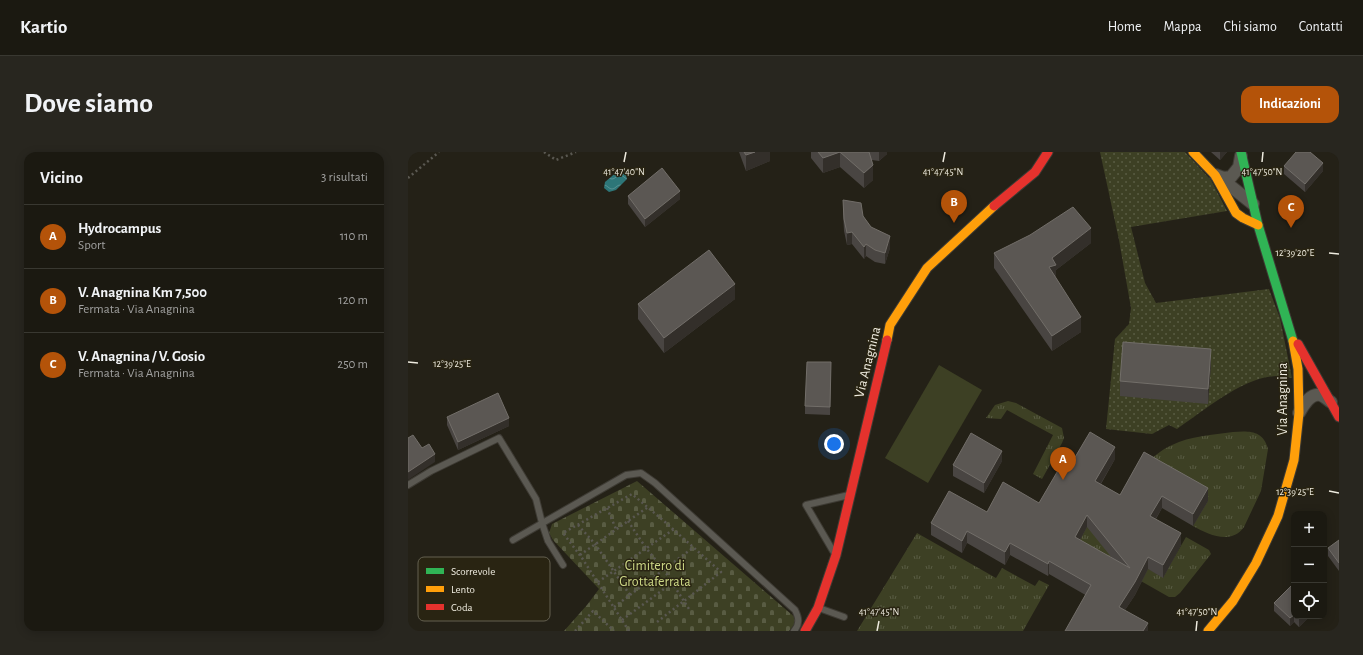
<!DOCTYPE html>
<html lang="it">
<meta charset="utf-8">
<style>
:root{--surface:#1b1911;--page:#28261f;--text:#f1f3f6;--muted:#a0a09f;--line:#393831;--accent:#b45309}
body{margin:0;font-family:"Alegreya Sans",sans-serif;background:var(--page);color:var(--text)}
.controls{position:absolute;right:12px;bottom:12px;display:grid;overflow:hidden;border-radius:8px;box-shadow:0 2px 10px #0003}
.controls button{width:36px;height:36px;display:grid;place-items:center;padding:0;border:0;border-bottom:1px solid var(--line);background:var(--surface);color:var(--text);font:20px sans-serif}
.you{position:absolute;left:426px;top:292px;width:14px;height:14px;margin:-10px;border:3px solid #fff;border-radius:50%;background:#1a73e8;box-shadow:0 0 0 6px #1a73e833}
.badge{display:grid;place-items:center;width:26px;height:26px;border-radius:50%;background:var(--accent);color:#fff;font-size:13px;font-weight:700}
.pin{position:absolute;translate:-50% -33px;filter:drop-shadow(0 1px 2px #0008)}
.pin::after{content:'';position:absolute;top:21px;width:14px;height:12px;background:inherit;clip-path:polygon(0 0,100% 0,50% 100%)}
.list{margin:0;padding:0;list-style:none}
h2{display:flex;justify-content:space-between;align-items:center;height:52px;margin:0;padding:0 16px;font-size:17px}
h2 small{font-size:13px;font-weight:400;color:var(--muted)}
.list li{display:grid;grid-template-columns:26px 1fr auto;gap:12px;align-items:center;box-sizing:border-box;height:64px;padding:0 16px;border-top:1px solid var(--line)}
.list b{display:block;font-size:15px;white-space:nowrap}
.list p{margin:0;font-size:13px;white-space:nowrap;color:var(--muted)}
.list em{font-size:13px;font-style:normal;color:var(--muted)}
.icon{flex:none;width:22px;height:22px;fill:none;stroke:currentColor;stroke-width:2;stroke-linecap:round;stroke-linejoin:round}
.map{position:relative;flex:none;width:931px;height:479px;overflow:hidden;border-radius:12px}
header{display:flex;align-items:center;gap:24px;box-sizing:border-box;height:56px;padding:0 20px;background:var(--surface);border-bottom:1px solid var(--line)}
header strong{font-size:19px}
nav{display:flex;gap:22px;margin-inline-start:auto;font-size:14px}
.intro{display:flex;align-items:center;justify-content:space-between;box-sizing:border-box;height:96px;padding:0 24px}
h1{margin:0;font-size:28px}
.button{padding:10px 18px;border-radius:12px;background:var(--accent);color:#fff;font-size:14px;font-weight:700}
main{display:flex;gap:24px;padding:0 24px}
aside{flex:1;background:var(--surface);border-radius:12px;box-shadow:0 2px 10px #0003}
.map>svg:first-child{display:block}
.grass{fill:url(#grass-tufts)}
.cemetery{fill:url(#cemetery-stones)}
.garden{fill:url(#garden-dots)}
.pitch{fill:#3d4024}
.water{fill:url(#water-waves)}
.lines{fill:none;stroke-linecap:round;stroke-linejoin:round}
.lane-casing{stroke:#3e3b34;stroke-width:8}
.street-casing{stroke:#3e3b34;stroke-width:14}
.fast-casing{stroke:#3e3b34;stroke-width:11}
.slow-casing{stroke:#3e3b34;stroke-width:11}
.jam-casing{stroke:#3e3b34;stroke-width:11}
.path{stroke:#5a5851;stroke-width:2.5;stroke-dasharray:2 3;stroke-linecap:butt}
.lane{stroke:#5b5952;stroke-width:6}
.street{stroke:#5b5952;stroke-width:12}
.fast{stroke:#30b455;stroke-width:9}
.slow{stroke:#ff9f0a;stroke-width:9}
.jam{stroke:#e5322d;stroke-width:9}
.wall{fill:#494542;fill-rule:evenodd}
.shaded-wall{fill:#332f2a}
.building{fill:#5b5753;stroke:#726e69;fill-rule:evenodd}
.ticks{fill:none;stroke:#eeebdf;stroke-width:1.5}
.labels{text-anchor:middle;stroke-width:3;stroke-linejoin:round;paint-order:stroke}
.street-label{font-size:14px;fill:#eeebdf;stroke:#292412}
.park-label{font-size:14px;fill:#ced987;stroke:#292412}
.key{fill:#292412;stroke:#646050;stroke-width:1}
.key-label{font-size:11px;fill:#eeebdf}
.ticks-label{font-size:10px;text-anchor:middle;fill:#eeebdf;stroke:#292412;stroke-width:3;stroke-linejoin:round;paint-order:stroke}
</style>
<header>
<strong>Kartio</strong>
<nav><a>Home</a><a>Mappa</a><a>Chi siamo</a><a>Contatti</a></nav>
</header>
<div class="intro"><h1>Dove siamo</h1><a class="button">Indicazioni</a></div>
<main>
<aside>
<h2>Vicino<small>3 risultati</small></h2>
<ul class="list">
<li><span class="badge">A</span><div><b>Hydrocampus</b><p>Sport</p></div><em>110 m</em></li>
<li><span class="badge">B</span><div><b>V. Anagnina Km 7,500</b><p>Fermata · Via Anagnina</p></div><em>120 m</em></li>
<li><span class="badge">C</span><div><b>V. Anagnina / V. Gosio</b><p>Fermata · Via Anagnina</p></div><em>250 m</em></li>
</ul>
</aside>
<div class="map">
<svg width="931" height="479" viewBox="0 0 931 479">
<defs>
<pattern id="grass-tufts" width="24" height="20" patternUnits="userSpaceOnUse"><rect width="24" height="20" fill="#3d4024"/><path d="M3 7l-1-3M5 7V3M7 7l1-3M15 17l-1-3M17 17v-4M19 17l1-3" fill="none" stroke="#595c43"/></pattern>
<pattern id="cemetery-stones" width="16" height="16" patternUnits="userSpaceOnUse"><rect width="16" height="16" fill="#3d4024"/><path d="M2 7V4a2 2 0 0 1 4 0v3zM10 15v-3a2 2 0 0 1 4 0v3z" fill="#595c43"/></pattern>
<pattern id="garden-dots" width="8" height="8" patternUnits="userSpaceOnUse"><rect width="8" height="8" fill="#3d4024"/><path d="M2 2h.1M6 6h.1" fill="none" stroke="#595c43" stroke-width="1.8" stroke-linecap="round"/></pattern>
<pattern id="water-waves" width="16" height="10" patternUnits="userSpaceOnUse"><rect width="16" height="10" fill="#2d7678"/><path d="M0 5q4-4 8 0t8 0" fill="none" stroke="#569091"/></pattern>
</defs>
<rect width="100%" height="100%" fill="#242117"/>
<!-- grass -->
<path class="grass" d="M 600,249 L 608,251 L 654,276 L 656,286 L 654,291 L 634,327 L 625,322 L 645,283 L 599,258 L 593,267 L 578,266 L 587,253 Z
M 825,280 C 841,279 855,278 860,297 L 853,339 L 836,375 C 823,393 801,383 785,374 L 799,349 L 736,313 C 745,305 753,298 764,293 C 782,284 805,283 825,280 Z
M 682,370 L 715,402 L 705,419 L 662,395 L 646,424 L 641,421 Z
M 509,381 L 588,426 L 594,416 L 627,434 L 631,428 L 641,433 L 615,479 L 449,479 Z
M 778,385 L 801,398 L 803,402 L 772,441 L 767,445 L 761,445 L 717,420 L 724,408 L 755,425 Z"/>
<!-- cemetery -->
<path class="cemetery" d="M 229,329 L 390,468 L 381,479 L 156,479 L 179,453 L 191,437 L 145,388 L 141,381 L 144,372 Z"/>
<!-- garden -->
<path class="garden" d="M 692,0 L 777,0 L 803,28 L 819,59 L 723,75 L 737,131 L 748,151 L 861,137 L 872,166 L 884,226 C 879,225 874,224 869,224 C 835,225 797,258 769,277 L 761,273 L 744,282 L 698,277 L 707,187 L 721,172 L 723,156 L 711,88 Z"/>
<!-- pitch -->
<path class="pitch" d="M 531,213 L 574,238 L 520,331 L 477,306 Z"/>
<!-- water -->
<path class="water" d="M 210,19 L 218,23 L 219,27 L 208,38 L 201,40 L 196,36 L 197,30 Z"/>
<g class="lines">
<!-- lane casing -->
<g class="lane-casing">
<path id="lane" d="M 0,333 L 23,319 L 91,286 L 128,347 L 134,371 L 140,389 L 155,413
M 105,388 L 218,323 L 233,321 L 247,331 L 387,458 C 391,466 392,472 386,479
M 425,399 L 398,353 L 441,343
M 411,456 L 436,465"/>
</g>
<!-- street casing -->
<g class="street-casing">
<path id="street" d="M 808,23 L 816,26 L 823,25 L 831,15 L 833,4
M 811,25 L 845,52
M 891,261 C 895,254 902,241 912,243 C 916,244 920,248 923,250"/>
</g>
<!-- fast casing -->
<g class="fast-casing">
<path id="fast" d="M 833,0 L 850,73 L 885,189"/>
</g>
<!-- slow casing -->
<g class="slow-casing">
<path id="slow" d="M 785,0 L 807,23 L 828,61 L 835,66 L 850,73
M 479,188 L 482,173 L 519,116 L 586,54
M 800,479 L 825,449 L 848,411 L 870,364 L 886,308 L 891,261 L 890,217 L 885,189"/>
</g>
<!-- jam casing -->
<g class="jam-casing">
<path id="jam" d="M 586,54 L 627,20 L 640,0
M 890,192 L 931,265
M 397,479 L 410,456 L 428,403 L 479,188"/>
</g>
<!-- path -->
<path class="path" d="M 136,0 L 148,8 L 168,0
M 0,26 L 31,0
M 199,356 L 208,377
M 220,369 L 238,396 L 256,418 L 281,457
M 170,373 L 187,392 L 222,443
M 172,403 L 240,355
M 190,430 L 266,377
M 206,455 L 286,395
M 214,468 L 264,431
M 167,479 L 185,459 L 206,479
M 221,479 L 174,406 L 155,381 L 224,342 L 257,370 L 313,420 L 249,470"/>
<!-- lane -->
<use href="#lane" class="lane"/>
<!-- street -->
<use href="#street" class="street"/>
<!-- fast -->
<use href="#fast" class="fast"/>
<!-- slow -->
<use href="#slow" class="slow"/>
<!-- jam -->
<use href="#jam" class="jam"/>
</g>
<!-- wall -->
<path class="wall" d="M 331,0 L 362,0 L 362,9 L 338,19 Z
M 403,0 L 479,0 L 479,2 L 471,9 L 464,8 L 465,28 L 456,36 L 432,15 L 415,21 L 403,6 Z
M 803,0 L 819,0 L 812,8 Z
M 876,14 L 915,19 L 897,40 L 876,22 Z
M 220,44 L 272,47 L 237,75 L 220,52 Z
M 435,48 L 455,64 L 463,75 L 482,96 L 477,112 L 467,110 L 458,104 L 456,107 L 444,92 L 439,93 L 436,79 L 435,60 Z
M 683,91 L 648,118 L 648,126 L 673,180 L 644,199 L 586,116 L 586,101 Z
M 327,147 L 256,201 L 230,167 L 230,152 Z
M 803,212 L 800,252 L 712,244 L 712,229 Z
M 423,218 L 422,263 L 397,262 L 397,254 Z
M 39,265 L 101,274 L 50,298 L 39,273 Z
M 736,300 L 800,349 L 785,374 L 754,356 L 748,367 L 773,393 L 755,426 L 740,417 L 727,443 L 717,458 L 740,479 L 641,422 L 640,424 L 602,403 L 597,413 L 559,391 L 554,401 L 523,383 L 523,371 L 631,351 L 707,307 L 693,332 L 712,343 ZM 679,375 L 704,406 L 672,388 Z
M 594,309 L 576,341 L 545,324 L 545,313 Z
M 931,388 L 931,419 L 920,404 L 920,396 Z
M 866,451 L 886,464 L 902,464 L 891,475 L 886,470 L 882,474 L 866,459 Z"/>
<!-- shaded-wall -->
<path class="shaded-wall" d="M 347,0 L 362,0 L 362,9 L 338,19 L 338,3 Z
M 432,0 L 432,15 L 415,21 L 415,6 Z
M 471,0 L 479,0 L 479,2 L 471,9 Z
M 812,0 L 819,0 L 812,8 Z
M 915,11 L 915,19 L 897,40 L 897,32 Z
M 465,13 L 465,28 L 456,36 L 456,21 Z
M 272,39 L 272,47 L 237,75 L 237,67 Z
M 683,76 L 683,91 L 648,118 L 648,128 L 641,115 L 644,106 Z
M 444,80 L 444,92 L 439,93 L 439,81 Z
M 482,84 L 482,96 L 477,112 L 477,101 Z
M 458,92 L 458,104 L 456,107 L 456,95 Z
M 327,132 L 327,147 L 256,201 L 256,186 Z
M 673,165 L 673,180 L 644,199 L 644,184 Z
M 803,197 L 803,212 L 800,252 L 800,237 Z
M 101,266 L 101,274 L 50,298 L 50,290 Z
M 707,295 L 707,307 L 687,341 L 687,329 Z
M 594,299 L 594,309 L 576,341 L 576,331 Z
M 27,302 L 27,310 L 0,328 L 0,320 Z
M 800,336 L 800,349 L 785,374 L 785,362 Z
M 754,344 L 754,356 L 742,376 L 742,364 Z
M 679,363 L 679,375 L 667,397 L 667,385 Z
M 559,379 L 559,391 L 554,401 L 554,389 Z
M 773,381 L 773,393 L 755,426 L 755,413 Z
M 602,391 L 602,403 L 597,413 L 597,400 Z
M 740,405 L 740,417 L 727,443 L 711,467 L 711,455 Z
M 641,409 L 641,422 L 640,424 L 640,412 Z
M 886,463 L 886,470 L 882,474 L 882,466 Z
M 894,464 L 902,464 L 891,475 L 891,467 Z
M 740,471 L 740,479 L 735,479 Z"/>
<!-- building -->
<path class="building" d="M 336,0 L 347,0 L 338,3 Z
M 410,0 L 461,0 L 465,13 L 456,21 L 432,0 L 415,6 Z
M 888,0 L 902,0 L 915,11 L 897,32 L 876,14 Z
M 254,16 L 272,39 L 237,67 L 220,44 Z
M 435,48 L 453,51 L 455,64 L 463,75 L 482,84 L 477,101 L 467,98 L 458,92 L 456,95 L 444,80 L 439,81 L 436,67 Z
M 665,55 L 683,76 L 644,106 L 648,113 L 641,115 L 673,165 L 644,184 L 586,101 L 622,83 Z
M 301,98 L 327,132 L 256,186 L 230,152 Z
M 715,190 L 803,197 L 800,237 L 712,229 Z
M 399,210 L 423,210 L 422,255 L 397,254 Z
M 90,241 L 101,266 L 50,290 L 39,265 Z
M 682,280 L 707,295 L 687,329 L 712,343 L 736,300 L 800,336 L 785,362 L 754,344 L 742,364 L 773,381 L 755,413 L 740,405 L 727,430 L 711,455 L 740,471 L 735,479 L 657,479 L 683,433 L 641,409 L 640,412 L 602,391 L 597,400 L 559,379 L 554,389 L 523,371 L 541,339 L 579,360 L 595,330 L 631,351 L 659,303 L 666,307 ZM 679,363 L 722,416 L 667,385 Z
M 563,281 L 594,299 L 576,331 L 545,313 Z
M 5,283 L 14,296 L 21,292 L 27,302 L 0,320 L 0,286 Z
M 931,388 L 931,411 L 920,396 Z
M 886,431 L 886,463 L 882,466 L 866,451 Z
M 888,464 L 894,464 L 891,467 Z"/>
<!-- ticks -->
<path class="ticks" d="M 216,10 L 218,0M 535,10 L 537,0M 854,10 L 855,0M 921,101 L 931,102M 0,210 L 10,211M 921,339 L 931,341M 469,479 L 471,469M 788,479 L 789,469"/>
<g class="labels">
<!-- street labels -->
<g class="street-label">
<text transform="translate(459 210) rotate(-76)" y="5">Via Anagnina</text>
<text transform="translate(874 247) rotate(-90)" y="5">Via Anagnina</text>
</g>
<!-- park labels -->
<g class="park-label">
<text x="247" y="418">Cimitero di<tspan x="247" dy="16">Grottaferrata</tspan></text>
</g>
</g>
<!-- legend -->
<rect x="10" y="405" width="132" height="64" rx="6" class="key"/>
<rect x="18" y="416" width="18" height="6" fill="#30b455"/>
<rect x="18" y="434" width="18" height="6" fill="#ff9f0a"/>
<rect x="18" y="452" width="18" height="6" fill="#e5322d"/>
<g class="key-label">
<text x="43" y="423">Scorrevole</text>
<text x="43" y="441">Lento</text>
<text x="43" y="459">Coda</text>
</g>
<g class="ticks-label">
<text x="216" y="23">41°47'40"N</text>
<text x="535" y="23">41°47'45"N</text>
<text x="854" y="23">41°47'50"N</text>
<text x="887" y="104">12°39'20"E</text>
<text x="44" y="215">12°39'25"E</text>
<text x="887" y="343">12°39'25"E</text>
<text x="471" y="463">41°47'45"N</text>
<text x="789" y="463">41°47'50"N</text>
</g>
</svg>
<div class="controls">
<button>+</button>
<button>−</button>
<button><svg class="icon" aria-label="locate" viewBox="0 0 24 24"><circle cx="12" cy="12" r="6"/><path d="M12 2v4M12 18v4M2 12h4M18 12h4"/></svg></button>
</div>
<div class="you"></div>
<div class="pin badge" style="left:655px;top:328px">A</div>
<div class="pin badge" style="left:546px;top:71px">B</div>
<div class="pin badge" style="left:883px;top:76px">C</div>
</div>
</main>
